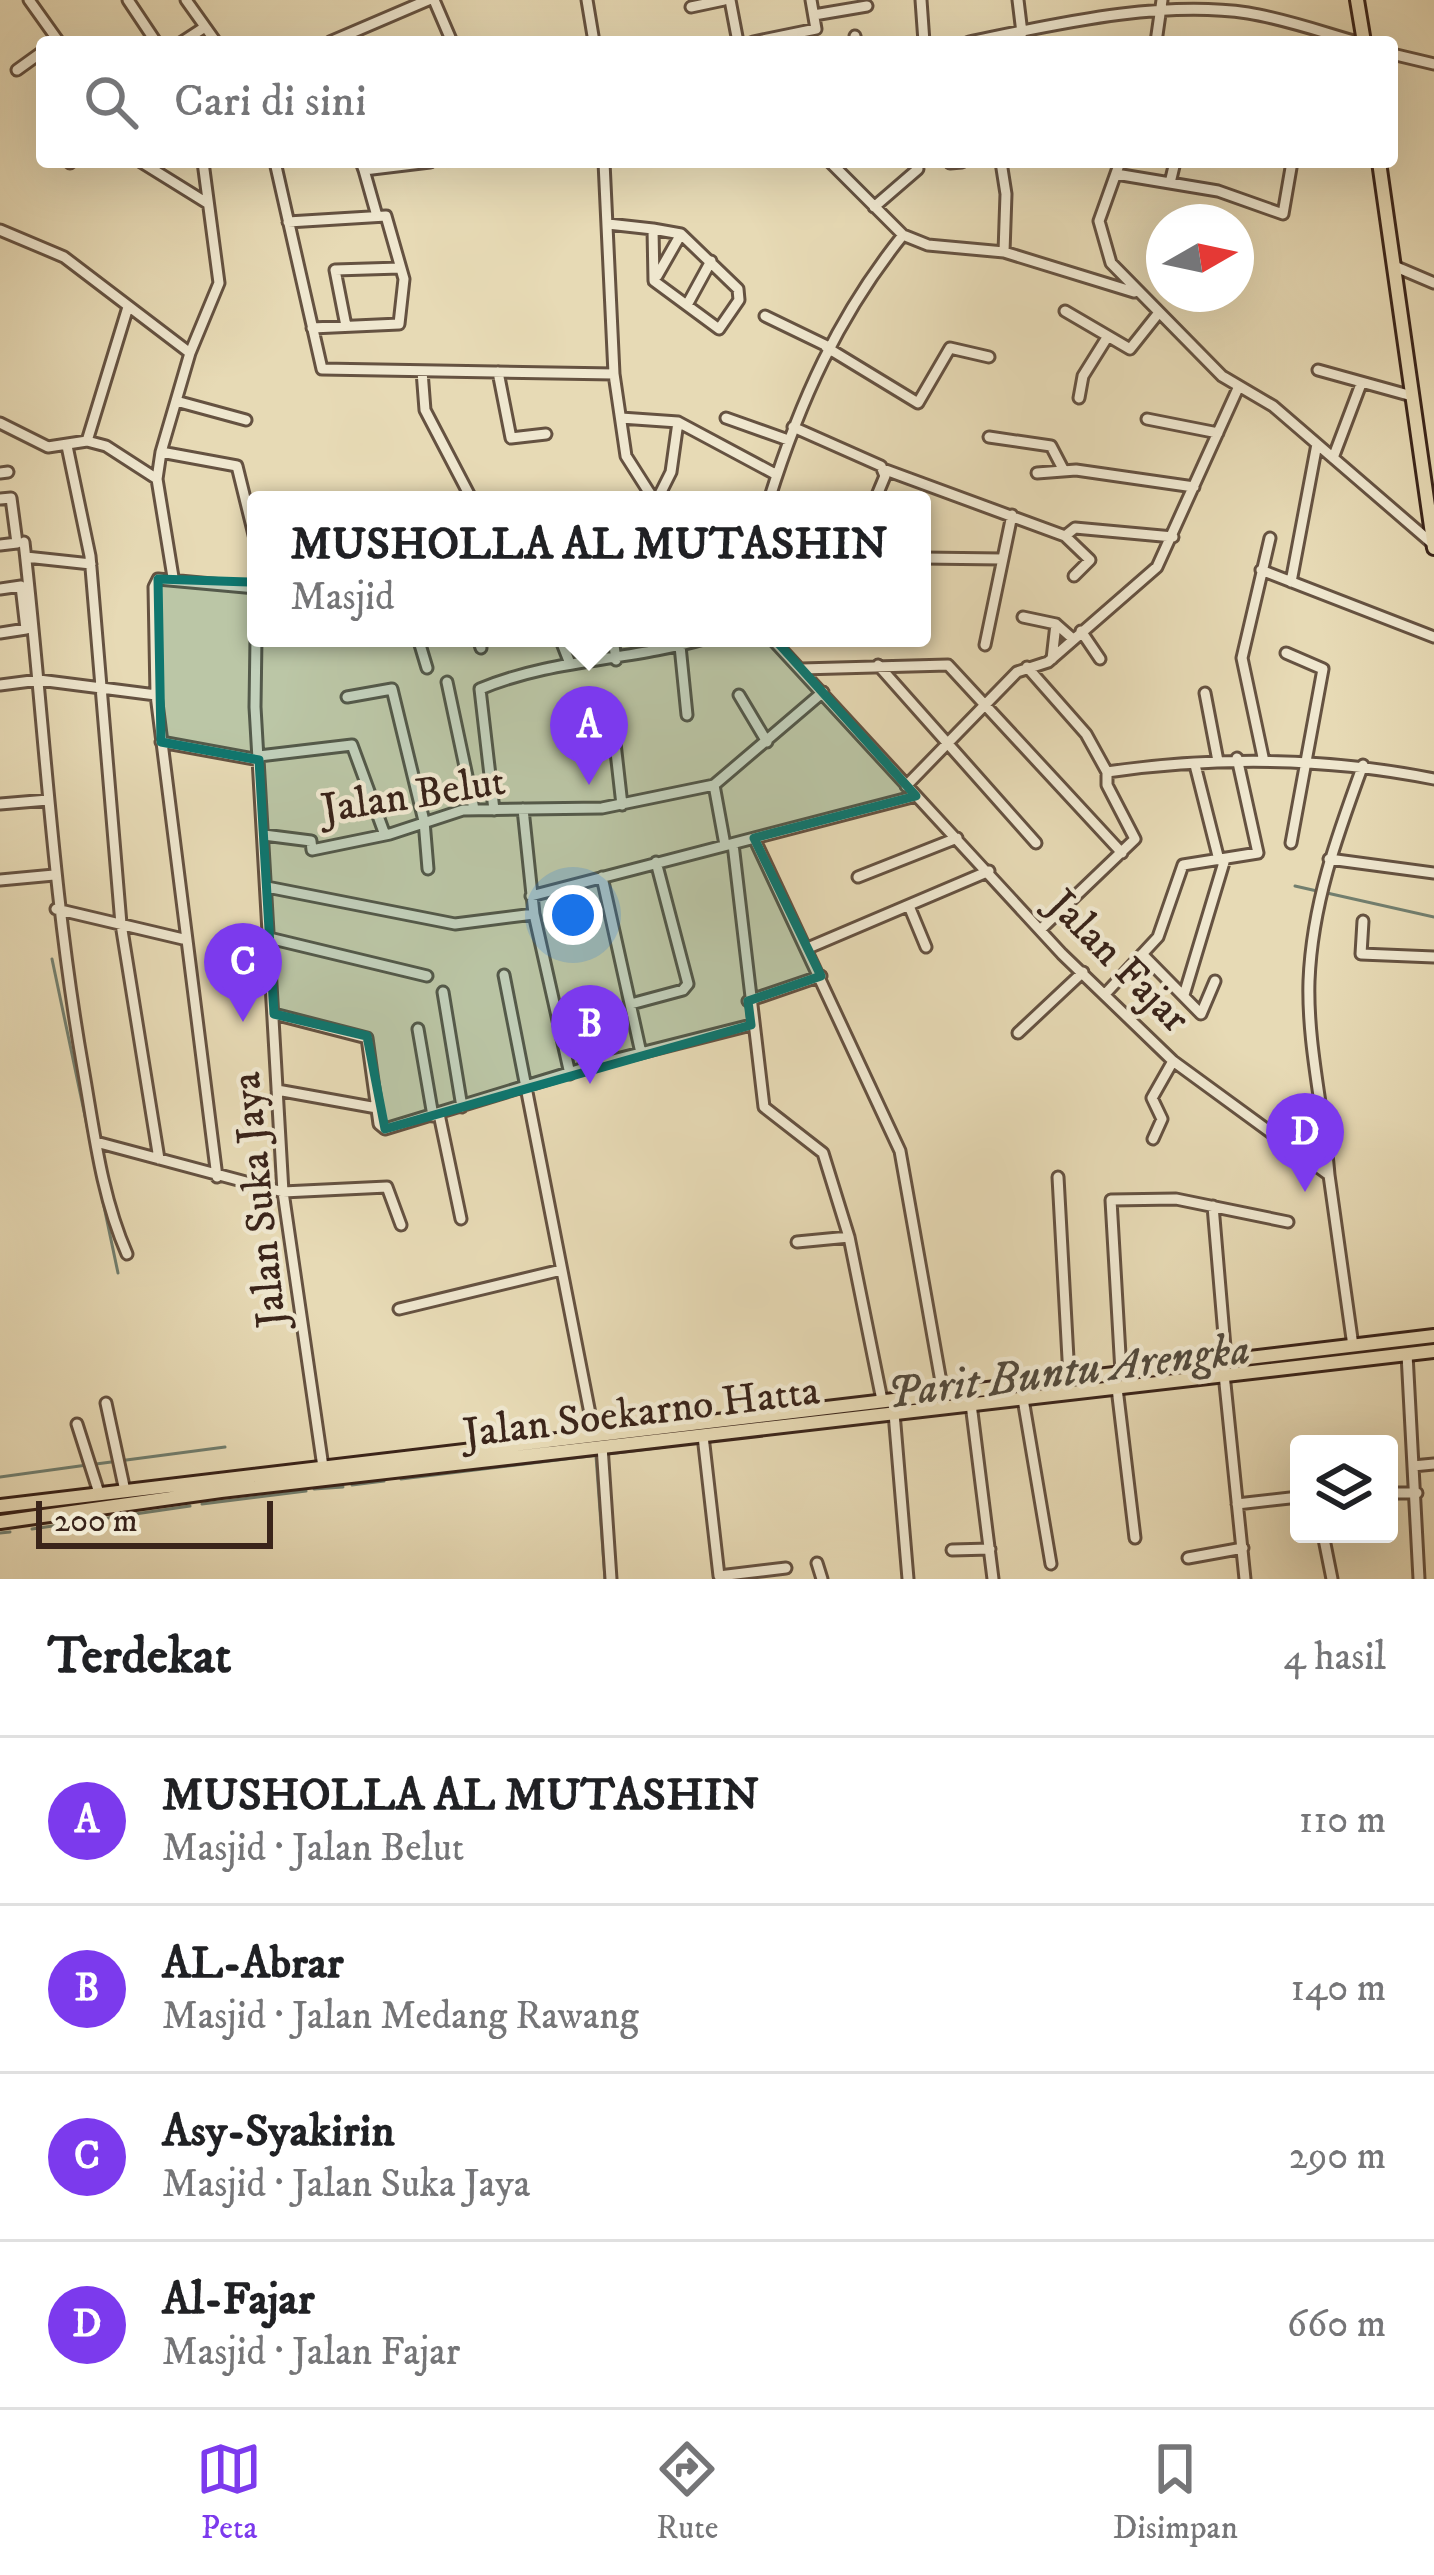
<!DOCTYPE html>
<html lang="id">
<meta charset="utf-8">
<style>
:root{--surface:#fff;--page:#f6f6f6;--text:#202124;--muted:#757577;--line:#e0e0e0;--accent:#7c3aed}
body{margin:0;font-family:"IM FELL DW Pica",serif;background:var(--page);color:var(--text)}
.controls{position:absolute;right:36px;bottom:36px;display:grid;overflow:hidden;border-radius:12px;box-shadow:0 12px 48px #0002}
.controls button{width:108px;height:108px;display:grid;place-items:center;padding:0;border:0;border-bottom:3px solid var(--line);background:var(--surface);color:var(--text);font:60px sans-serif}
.compass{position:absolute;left:1146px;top:204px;width:108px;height:108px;border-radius:50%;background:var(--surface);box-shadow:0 12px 48px #0002;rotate:81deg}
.scale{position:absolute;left:36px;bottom:30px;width:237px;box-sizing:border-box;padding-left:12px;border:6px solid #3a241a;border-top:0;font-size:33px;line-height:42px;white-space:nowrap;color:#3a241a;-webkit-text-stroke:9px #efe7cf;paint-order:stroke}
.you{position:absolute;left:573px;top:915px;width:42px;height:42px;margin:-30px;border:9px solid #fff;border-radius:50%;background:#1a73e8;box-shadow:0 0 0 18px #1a73e833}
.badge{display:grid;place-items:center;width:78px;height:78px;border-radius:50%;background:var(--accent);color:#fff;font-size:39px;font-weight:700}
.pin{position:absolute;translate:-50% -99px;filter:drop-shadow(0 3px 6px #0008)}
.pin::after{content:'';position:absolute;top:63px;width:42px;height:36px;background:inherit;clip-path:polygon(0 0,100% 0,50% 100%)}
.popup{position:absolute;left:247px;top:491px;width:684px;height:156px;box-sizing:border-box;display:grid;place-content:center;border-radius:12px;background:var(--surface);filter:drop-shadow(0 3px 9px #0005);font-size:39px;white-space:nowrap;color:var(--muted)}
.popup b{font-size:45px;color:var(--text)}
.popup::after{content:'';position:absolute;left:50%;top:100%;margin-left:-24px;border:24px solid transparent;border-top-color:var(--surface)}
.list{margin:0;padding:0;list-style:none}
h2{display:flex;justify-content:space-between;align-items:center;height:156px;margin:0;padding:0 48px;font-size:51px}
h2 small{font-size:39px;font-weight:400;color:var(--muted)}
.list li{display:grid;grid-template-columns:78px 1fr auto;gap:36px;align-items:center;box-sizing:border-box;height:168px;padding:0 48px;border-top:3px solid var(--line)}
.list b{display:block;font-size:45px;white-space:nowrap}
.list p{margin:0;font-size:39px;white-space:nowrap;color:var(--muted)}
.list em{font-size:39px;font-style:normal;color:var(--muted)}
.icon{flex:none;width:66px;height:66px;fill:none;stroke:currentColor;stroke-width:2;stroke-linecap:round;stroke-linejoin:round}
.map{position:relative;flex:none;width:1434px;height:1579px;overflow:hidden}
.search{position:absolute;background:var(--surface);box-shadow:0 12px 48px #0002;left:36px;right:36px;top:36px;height:132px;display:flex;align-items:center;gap:30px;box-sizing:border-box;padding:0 42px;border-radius:12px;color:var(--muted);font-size:45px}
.sheet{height:828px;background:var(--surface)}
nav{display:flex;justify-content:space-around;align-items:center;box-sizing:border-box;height:168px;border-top:3px solid var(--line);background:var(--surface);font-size:33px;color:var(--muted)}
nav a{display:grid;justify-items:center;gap:6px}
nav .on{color:var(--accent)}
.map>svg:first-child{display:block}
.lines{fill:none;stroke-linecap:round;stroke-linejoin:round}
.stream{stroke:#727f6f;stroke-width:3}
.minor-casing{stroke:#655241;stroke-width:15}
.major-casing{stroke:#3a241a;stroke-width:18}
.minor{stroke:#efe7cf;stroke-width:9}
.major{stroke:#e7dab5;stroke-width:12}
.marked{fill:#0f766e;fill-opacity:0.2;stroke:#0f766e;stroke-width:9;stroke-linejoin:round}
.labels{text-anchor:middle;stroke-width:9;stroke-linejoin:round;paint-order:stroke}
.street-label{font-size:42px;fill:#3a241a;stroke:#efe7cf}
.water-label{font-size:45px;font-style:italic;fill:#524a3d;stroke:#efe7cf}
</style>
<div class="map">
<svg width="1434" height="1579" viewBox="0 0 1434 1579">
<rect width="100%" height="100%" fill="#e7dab5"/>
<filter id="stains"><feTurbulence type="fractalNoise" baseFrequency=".00167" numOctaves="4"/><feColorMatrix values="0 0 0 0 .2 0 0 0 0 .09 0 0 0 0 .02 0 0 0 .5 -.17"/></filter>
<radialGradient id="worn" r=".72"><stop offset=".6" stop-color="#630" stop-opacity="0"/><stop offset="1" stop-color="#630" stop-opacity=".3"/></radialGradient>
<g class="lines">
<!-- stream -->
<path class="stream" d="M 1295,886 L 1317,891
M 1327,893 L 1434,917
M 52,959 L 118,1273
M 1027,1404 L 1077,1398
M 956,1412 L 1018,1405
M 674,1445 L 700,1442
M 596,1456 L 605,1579
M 96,1464 L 225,1447
M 0,1477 L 87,1465
M 401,1479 L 665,1447
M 352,1485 L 384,1481
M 314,1489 L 343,1487
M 202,1504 L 306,1491
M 32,1529 L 190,1506
M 0,1533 L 10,1532"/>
<!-- minor casing -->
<g class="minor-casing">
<path id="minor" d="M 29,0 L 59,42
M 128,0 L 156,42
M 186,0 L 216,42
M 434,0 L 452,42
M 587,0 L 594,42
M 730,0 L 738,42
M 921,0 L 924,42
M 1018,0 L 1022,33
M 691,7 L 724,0
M 814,15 L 867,6
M 855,36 L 856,42
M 182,42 L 205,27
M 330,42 L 428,0
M 753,42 L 816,29 L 811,0
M 969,42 C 1057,24 1159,0 1248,13 C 1285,19 1322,32 1357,42
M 1156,42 L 1162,0
M 1392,54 L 1434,64
M 17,70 L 42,52
M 141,162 L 207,203
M 275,162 L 322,369 L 614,374
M 361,162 L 364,170 L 430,162
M 604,162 L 614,374 L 626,456 L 654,500
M 830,162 L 903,235 L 928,245 L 1004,252 L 1134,292
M 1001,162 L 1006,194 L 1004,252
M 1120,162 L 1099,221 L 1111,263 L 1222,376 L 1273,406 L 1433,544
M 70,163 L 71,162
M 950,163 L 962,162
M 364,170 L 377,216
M 1116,174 L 1218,191 L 1283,214 L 1292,162
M 1170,183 L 1175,162
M 874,207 L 918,169
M 288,222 L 386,216 L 404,279 L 399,324 L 312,328
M 608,224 L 653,229 L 654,281 L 719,329 L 739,300 L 738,289 L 681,234 L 653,229
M 0,230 L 64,257 L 190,353
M 1394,266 L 1434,283
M 657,276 L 681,234
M 687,305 L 711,261
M 1065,311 L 1130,349 L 1157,315
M 765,316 L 827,346
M 346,326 L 335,270 L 400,268
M 826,347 L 918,403 L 950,348 L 989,357
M 1318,370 L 1412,396
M 422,371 L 425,410 L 472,500
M 498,372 L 511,438 L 546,434
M 1079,398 L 1083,376 L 1108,336
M 176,401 L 246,420
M 621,418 L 678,422 L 777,475
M 726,418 L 788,440
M 1147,419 L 1218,433
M 0,423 L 48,447 L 87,441 L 106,446 L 157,479
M 793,427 L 881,466 L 885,476 L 875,500
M 989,437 L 1051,446 L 1063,469
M 87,441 L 128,307
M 67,446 L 90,556 L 121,924 L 159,1159
M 161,452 L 237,466 L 256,543
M 1333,458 L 1361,384
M 883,469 L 1065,536
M 0,473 L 8,472
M 1037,473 L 1076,470 L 1194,487
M 0,499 L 11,498 L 17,543 L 0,545
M 657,500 L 671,472 L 678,422
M 769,500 C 800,401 838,316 903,235
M 24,542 C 44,718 52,893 83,1068 C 94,1130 101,1195 127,1254
M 26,557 L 91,564
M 922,558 L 1002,559
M 1261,570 L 1434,637
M 1074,576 L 1090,560 L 1065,536 L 1075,528 L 1173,537
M 173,577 L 157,479 L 161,452 L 190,353 L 219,283 L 203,162
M 1291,582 L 1317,444
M 0,589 L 21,586 L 26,629 L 0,633
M 1023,617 L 1056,624 L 1073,639
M 1081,631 L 1100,659
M 256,638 L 255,707 L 283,1192 L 323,1467
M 418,638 L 427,668
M 478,638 L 481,648
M 560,638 L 569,661
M 613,638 L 616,660
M 771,638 L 1062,954 L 1173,1061 L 1329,1175 L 1353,1346
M 985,645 L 1012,515
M 680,646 L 687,715
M 1286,653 L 1323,669 L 1291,843
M 1052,659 L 1056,624
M 878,665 L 1036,843
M 1027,667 L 1086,734 L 1107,772
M 801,669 L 948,665 L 1122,853
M 447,682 L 474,809
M 0,685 L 39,680 L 156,695
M 1205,693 L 1218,761
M 739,695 L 767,742
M 347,697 L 392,689 L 424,821 L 428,869
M 599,733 L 614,734 L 622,805
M 161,742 L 259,760
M 259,756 L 352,745 L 385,835
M 1263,757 L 1242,658 L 1270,538
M 1195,765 L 1219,860
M 714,785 L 725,845
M 906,786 L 1017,672 L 1048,662 L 1157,567 L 1239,386
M 0,804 L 48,800
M 523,809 L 534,914 L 570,1074
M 494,810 L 480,689 C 554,658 630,661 707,638
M 264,835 L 311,841 L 312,850 L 390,834 L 463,810 L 602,808 L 714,785 L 823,692
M 754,838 L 900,1151 L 943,1393
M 733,844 L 764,1107 L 823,1153 L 849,1237 L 882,1400
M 1329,859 L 1434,873
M 602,877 L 641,1053
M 858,877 L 957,838
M 0,880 L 54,875
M 267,887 L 455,924 L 534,914
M 531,896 L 916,796
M 909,906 L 926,947
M 56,909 L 183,939
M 1363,921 L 1361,954 L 1434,957
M 1040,930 L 1135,839 L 1107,785 L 1107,772 C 1218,756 1324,757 1434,779
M 269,938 L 427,976
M 808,948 L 989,871
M 1142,954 L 1201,1014 L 1215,981
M 504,975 L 594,1434
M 443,992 L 462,1107
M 1107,992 L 1158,937 L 1183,865 L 1258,853 L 1237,758
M 1184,995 L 1225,859
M 748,1001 L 821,976
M 631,1004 L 683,990 L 688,984 L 656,862
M 274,1014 L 367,1038 L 379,1124 L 385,1129 L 601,1063 L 751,1025
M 418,1029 L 433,1116
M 1018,1033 L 1083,972
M 277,1090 L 377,1108
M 439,1114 L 461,1219
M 1153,1139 L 1162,1119 L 1152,1098 L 1173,1061
M 96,1142 L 283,1192 L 387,1187 L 401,1225
M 1329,1175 C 1324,1111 1307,1045 1309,981 C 1312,904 1337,836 1363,765
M 217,1177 L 156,695 L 154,587 L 158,579 L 256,588
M 1058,1177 L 1069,1377
M 1213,1206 L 1226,1359
M 797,1242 L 849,1237
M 399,1309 L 561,1270
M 1407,1354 L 1419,1579
M 1121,1372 L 1111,1200 L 1176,1199 L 1288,1222
M 1224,1374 L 1245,1579
M 1117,1388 L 1135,1538
M 1023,1399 L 1051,1564
M 106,1403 L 125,1491
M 971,1404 L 993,1579
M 894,1413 L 908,1579
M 77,1424 L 99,1493
M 703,1436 L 719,1576 L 786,1568
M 602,1446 L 611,1579
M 1413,1466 L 1434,1464
M 1389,1493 L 1417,1493
M 1237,1504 L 1299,1497
M 1323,1534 L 1332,1579
M 952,1550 L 990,1549
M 1188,1558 L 1243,1548
M 817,1563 L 822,1579"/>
</g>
<!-- major casing -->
<g class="major-casing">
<path id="major" d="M 1357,0 L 1364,42
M 1379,162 L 1434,548
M 0,1506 L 1434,1336
M 0,1522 L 221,1491 L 1434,1351"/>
</g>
<!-- minor -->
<use href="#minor" class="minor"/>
<!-- major -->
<use href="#major" class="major"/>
</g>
<!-- marked area -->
<path class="marked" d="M 672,525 L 916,796 L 754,838 L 821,976 L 748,1001 L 751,1025 L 385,1129 L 367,1036 L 274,1014 L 259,760 L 161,742 L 158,579 L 373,586 Z"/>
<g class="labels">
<!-- street labels -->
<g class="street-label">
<text transform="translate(413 793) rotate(-9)" y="15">Jalan Belut</text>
<text transform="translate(1120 960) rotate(45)" y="15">Jalan Fajar</text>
<text transform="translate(257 1200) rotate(-96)" y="15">Jalan Suka Jaya</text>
<text transform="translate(641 1410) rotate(-7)" y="15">Jalan Soekarno Hatta</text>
</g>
<!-- water labels -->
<g class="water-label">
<text transform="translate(1068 1369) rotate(-7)" y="16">Parit Buntu Arengka</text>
</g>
</g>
<rect width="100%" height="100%" filter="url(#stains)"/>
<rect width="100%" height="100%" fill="url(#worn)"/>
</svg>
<div class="controls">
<button><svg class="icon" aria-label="layers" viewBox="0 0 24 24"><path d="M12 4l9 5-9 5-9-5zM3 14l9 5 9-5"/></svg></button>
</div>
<svg class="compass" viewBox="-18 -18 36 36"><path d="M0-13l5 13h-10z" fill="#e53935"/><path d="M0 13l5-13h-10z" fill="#757577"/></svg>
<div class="scale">200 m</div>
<div class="you"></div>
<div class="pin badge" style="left:589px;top:785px">A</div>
<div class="popup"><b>MUSHOLLA AL MUTASHIN</b>Masjid</div>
<div class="pin badge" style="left:590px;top:1084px">B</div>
<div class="pin badge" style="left:243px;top:1022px">C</div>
<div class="pin badge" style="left:1305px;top:1192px">D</div>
<div class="search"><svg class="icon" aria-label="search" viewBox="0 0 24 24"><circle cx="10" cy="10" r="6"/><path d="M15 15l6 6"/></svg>Cari di sini</div>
</div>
<section class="sheet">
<h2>Terdekat<small>4 hasil</small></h2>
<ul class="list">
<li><span class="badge">A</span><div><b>MUSHOLLA AL MUTASHIN</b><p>Masjid · Jalan Belut</p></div><em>110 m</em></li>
<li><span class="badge">B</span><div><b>AL-Abrar</b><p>Masjid · Jalan Medang Rawang</p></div><em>140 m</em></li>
<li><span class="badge">C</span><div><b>Asy-Syakirin</b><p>Masjid · Jalan Suka Jaya</p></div><em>290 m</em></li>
<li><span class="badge">D</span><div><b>Al-Fajar</b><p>Masjid · Jalan Fajar</p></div><em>660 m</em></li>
</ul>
</section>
<nav>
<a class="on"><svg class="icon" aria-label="map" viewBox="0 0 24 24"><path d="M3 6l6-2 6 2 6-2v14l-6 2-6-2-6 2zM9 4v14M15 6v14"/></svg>Peta</a>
<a><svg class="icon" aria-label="directions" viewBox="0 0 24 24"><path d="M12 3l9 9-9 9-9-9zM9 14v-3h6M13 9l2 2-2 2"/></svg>Rute</a>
<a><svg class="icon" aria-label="saved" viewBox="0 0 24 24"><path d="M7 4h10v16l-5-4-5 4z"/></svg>Disimpan</a>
</nav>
